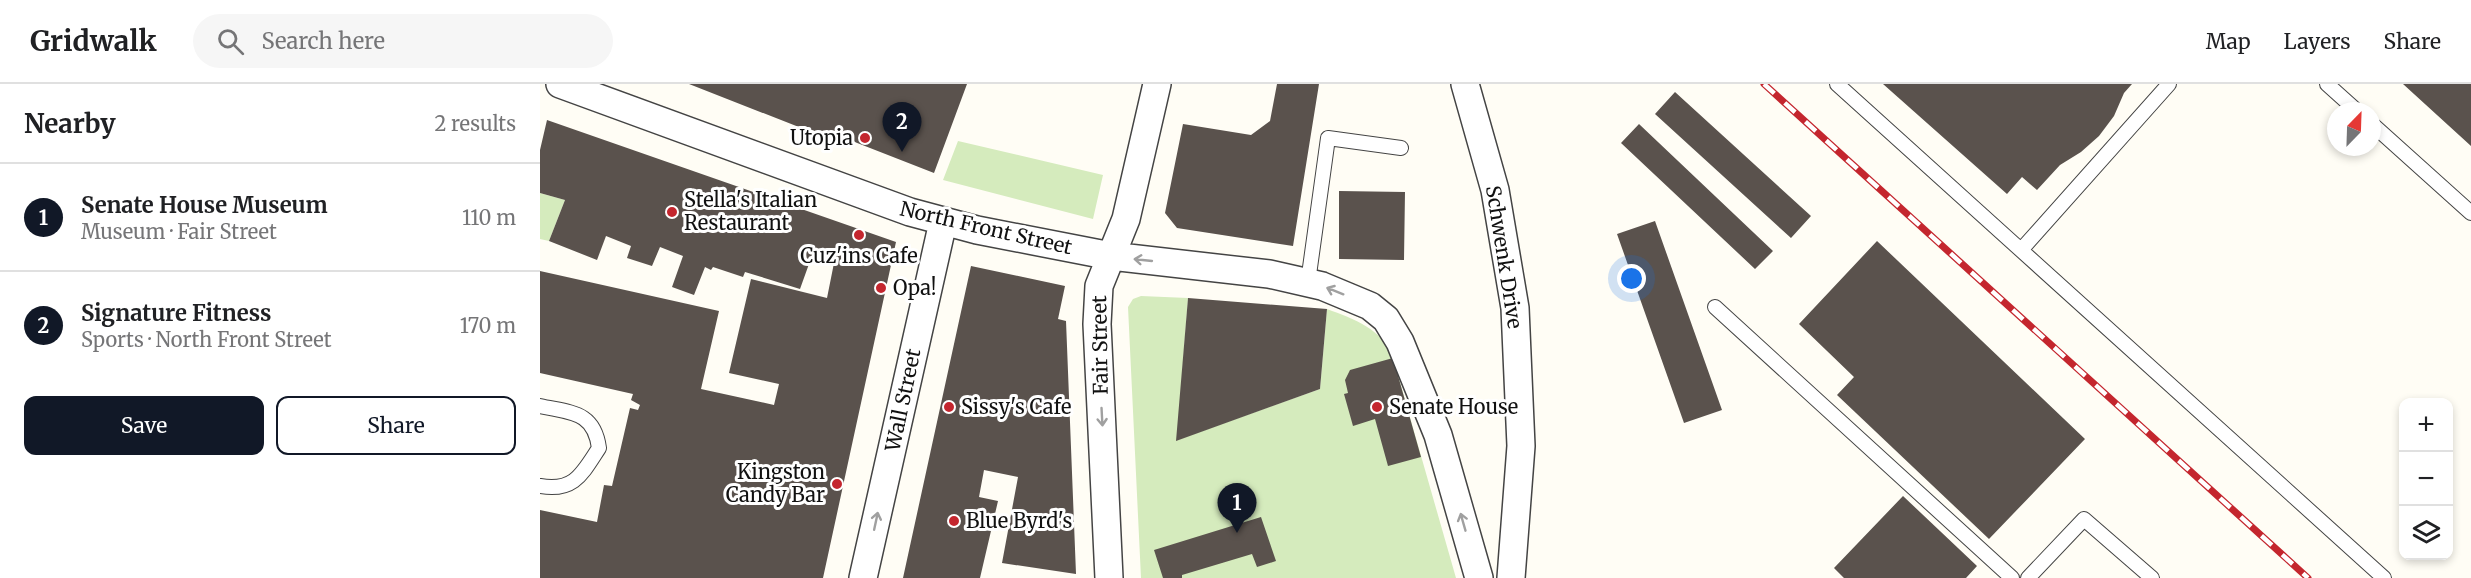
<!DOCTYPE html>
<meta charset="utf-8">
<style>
:root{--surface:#fff;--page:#f6f6f6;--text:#202124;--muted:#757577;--line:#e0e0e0;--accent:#111827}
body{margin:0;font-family:Merriweather,serif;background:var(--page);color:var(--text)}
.controls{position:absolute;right:18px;bottom:18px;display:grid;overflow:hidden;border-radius:12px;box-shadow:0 3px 9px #0003}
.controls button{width:54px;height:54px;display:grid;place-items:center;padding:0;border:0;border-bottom:2px solid var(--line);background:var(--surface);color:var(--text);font:30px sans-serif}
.compass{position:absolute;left:1787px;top:18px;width:54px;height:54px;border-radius:50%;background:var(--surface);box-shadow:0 3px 9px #0003;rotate:23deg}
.you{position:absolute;left:1092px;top:195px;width:21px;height:21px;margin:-15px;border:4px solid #fff;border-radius:50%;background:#1a73e8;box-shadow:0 0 0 9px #1a73e833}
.badge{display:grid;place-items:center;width:39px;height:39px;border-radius:50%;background:var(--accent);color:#fff;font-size:20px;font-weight:700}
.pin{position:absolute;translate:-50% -50px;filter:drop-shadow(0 2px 3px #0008)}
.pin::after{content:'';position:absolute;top:32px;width:21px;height:18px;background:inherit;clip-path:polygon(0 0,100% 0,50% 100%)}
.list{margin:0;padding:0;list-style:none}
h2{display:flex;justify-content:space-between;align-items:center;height:78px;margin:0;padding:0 24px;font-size:26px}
h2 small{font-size:20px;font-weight:400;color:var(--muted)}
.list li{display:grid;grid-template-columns:39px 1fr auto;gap:18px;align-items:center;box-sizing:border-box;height:108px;padding:0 24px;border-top:2px solid var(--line)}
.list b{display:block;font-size:22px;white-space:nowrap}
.list p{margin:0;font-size:20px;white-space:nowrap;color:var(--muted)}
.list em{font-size:20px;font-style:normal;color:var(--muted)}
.actions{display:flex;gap:12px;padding:18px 24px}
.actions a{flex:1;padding:14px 0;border:2px solid var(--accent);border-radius:12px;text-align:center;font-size:21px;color:var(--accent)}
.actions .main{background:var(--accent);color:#fff}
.icon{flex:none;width:33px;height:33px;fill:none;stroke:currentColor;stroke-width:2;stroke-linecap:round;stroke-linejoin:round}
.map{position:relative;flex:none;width:1931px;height:494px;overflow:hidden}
header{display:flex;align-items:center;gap:36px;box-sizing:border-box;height:84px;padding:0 30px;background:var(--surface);border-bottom:2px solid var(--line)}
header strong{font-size:28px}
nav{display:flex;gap:33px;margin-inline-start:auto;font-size:21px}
.search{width:420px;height:54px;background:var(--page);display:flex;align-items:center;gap:15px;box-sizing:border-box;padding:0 21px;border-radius:33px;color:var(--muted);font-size:22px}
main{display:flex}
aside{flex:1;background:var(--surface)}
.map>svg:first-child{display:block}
.green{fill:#d5ebbd}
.building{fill:#5a524d}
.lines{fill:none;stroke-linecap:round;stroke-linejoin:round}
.service-casing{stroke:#444;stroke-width:16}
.minor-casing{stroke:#444;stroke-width:30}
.service{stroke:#fff;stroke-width:14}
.minor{stroke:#fff;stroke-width:27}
.rail-casing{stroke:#c4262e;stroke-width:7}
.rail{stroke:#fff;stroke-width:4.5;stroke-dasharray:14;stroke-linecap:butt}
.oneway{stroke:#a0a0a0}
.poi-dot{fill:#c4262e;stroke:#fff;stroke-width:2}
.labels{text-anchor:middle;stroke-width:6;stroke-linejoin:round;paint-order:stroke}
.poi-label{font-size:20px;fill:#111;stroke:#fff;text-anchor:start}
.street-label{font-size:20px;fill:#111;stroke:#fff}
</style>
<header>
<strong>Gridwalk</strong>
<div class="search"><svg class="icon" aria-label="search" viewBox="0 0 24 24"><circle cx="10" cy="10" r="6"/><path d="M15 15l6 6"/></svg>Search here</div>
<nav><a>Map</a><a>Layers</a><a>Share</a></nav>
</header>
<main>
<aside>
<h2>Nearby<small>2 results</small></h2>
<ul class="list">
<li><span class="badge">1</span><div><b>Senate House Museum</b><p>Museum · Fair Street</p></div><em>110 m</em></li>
<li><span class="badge">2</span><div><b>Signature Fitness</b><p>Sports · North Front Street</p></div><em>170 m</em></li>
</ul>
<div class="actions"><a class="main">Save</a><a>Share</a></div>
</aside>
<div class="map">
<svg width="1931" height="494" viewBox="0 0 1931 494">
<rect width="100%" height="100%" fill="#fffdf5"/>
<!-- green -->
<path class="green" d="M 418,57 L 563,91 L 553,135 L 403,96 Z
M 0,109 L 25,116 L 9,157 L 0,155 Z
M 601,212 L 648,214 L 637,356 L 780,305 L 787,225 C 814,235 843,245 853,274 L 916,494 L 601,494 L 588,223 L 593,215 Z"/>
<!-- building -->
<path class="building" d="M 149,0 L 427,0 L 394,89 L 307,55 L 305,60 L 269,47 Z
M 737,0 L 779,0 L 753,162 L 637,144 L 625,129 L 643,40 L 711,51 L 730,37 Z
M 1343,0 L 1592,0 L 1584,9 L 1574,32 L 1559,52 L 1541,68 L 1520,81 L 1497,106 L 1482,93 L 1467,110 Z
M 1863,0 L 1931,0 L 1931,62 Z
M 1135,8 L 1271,132 L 1251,154 L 1115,30 Z
M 7,36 L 356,158 L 283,494 L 0,494 L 0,426 L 57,438 L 64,401 L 72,402 L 90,324 L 98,326 L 100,321 L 91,316 L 93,310 L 0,289 L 0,187 L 179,227 L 161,305 L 234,321 L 239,300 L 189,289 L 211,195 L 287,214 L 295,174 L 274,166 L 260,205 L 205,188 L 203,193 L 173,183 L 171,186 L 165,183 L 154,211 L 132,203 L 143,172 L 120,163 L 112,182 L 87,174 L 91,162 L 66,152 L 57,176 L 9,157 L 25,116 L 0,109 L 0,66 Z
M 1099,40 L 1233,167 L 1215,185 L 1081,59 Z
M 799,107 L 865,108 L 864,176 L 799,175 Z
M 1115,137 L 1182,326 L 1144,339 L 1077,150 Z
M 1337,157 L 1545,355 L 1449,455 L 1297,311 L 1314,293 L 1259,240 Z
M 431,182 L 525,202 L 518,235 L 526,237 L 536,490 L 462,479 L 478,393 L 444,386 L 439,413 L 458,417 L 440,494 L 363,494 Z
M 648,214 L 787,225 L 780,305 L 636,357 Z
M 853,274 L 881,373 L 848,382 L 835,335 L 813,342 L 804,310 L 808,309 L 805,296 L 810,286 Z
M 1363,412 L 1437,482 L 1426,494 L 1304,494 L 1294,484 Z
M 721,433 L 736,477 L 717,483 L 712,470 L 642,491 L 642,494 L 623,494 L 614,466 Z"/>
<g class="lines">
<!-- service casing -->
<g class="service-casing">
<path id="service" d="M 1297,0 L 1844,494
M 1787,0 L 1817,27
M 1832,40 L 1931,129
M 1481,166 L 1629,0
M 768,198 L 788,54 L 861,64
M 1175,223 L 1472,494
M 0,322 C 31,329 54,327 59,364 C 42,390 34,408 0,402
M 1488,494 L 1544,435 L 1612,494"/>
</g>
<!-- minor casing -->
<g class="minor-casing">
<path id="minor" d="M 20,0 L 370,128 L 437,146 L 571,172 L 729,190 L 782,202 L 830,222 L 846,235 L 860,258 L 898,351 L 939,494
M 925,0 L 955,106 L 975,224 L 981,362 L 971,494
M 323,494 L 403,138
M 569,494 L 557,240 L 559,202 L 586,135 L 617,0"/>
</g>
<!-- service -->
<use href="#service" class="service"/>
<!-- minor -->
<use href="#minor" class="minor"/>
<!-- rail casing -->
<g class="rail-casing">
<path id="rail" d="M 1224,0 L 1768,494"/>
</g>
<!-- rail -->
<use href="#rail" class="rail"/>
</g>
<!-- one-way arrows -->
<defs><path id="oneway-shaft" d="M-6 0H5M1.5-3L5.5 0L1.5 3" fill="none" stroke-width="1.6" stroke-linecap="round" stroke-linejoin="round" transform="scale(1.5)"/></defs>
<g class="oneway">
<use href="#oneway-shaft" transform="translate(603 176) rotate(-174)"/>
<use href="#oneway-shaft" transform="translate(795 207) rotate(-158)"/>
<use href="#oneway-shaft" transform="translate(562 333) rotate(87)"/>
<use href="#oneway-shaft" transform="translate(336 437) rotate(-78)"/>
<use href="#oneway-shaft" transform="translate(923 438) rotate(-106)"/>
</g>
<!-- markers -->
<g class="poi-dot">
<circle cx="325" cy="54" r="6"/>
<circle cx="132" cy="128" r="6"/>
<circle cx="319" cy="151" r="6"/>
<circle cx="341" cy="204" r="6"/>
<circle cx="409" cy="323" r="6"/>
<circle cx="837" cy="323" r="6"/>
<circle cx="297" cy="400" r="6"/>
<circle cx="414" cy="437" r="6"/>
</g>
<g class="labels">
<!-- poi labels -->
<g class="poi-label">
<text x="313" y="61" text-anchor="end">Utopia</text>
<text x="144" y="123">Stella's Italian<tspan x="144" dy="23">Restaurant</tspan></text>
<text x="319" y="179" text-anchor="middle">Cuz'ins Cafe</text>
<text x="353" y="211">Opa!</text>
<text x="421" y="330">Sissy's Cafe</text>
<text x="849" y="330">Senate House</text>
<text x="285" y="395" text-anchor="end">Kingston<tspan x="285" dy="23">Candy Bar</tspan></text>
<text x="426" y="444">Blue Byrd's</text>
</g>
<!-- street labels -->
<g class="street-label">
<text transform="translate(446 144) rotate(13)" y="7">North Front Street</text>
<text transform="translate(964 173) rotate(81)" y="7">Schwenk Drive</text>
<text transform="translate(560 261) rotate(-91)" y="7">Fair Street</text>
<text transform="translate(363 316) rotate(-78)" y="7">Wall Street</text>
</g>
</g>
</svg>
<div class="controls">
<button>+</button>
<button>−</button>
<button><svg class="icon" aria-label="layers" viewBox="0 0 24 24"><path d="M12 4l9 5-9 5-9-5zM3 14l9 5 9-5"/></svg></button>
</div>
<svg class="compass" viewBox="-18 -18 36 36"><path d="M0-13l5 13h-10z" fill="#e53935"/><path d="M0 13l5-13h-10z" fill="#757577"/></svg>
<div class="you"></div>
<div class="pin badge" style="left:697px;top:449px">1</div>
<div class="pin badge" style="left:362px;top:68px">2</div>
</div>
</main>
